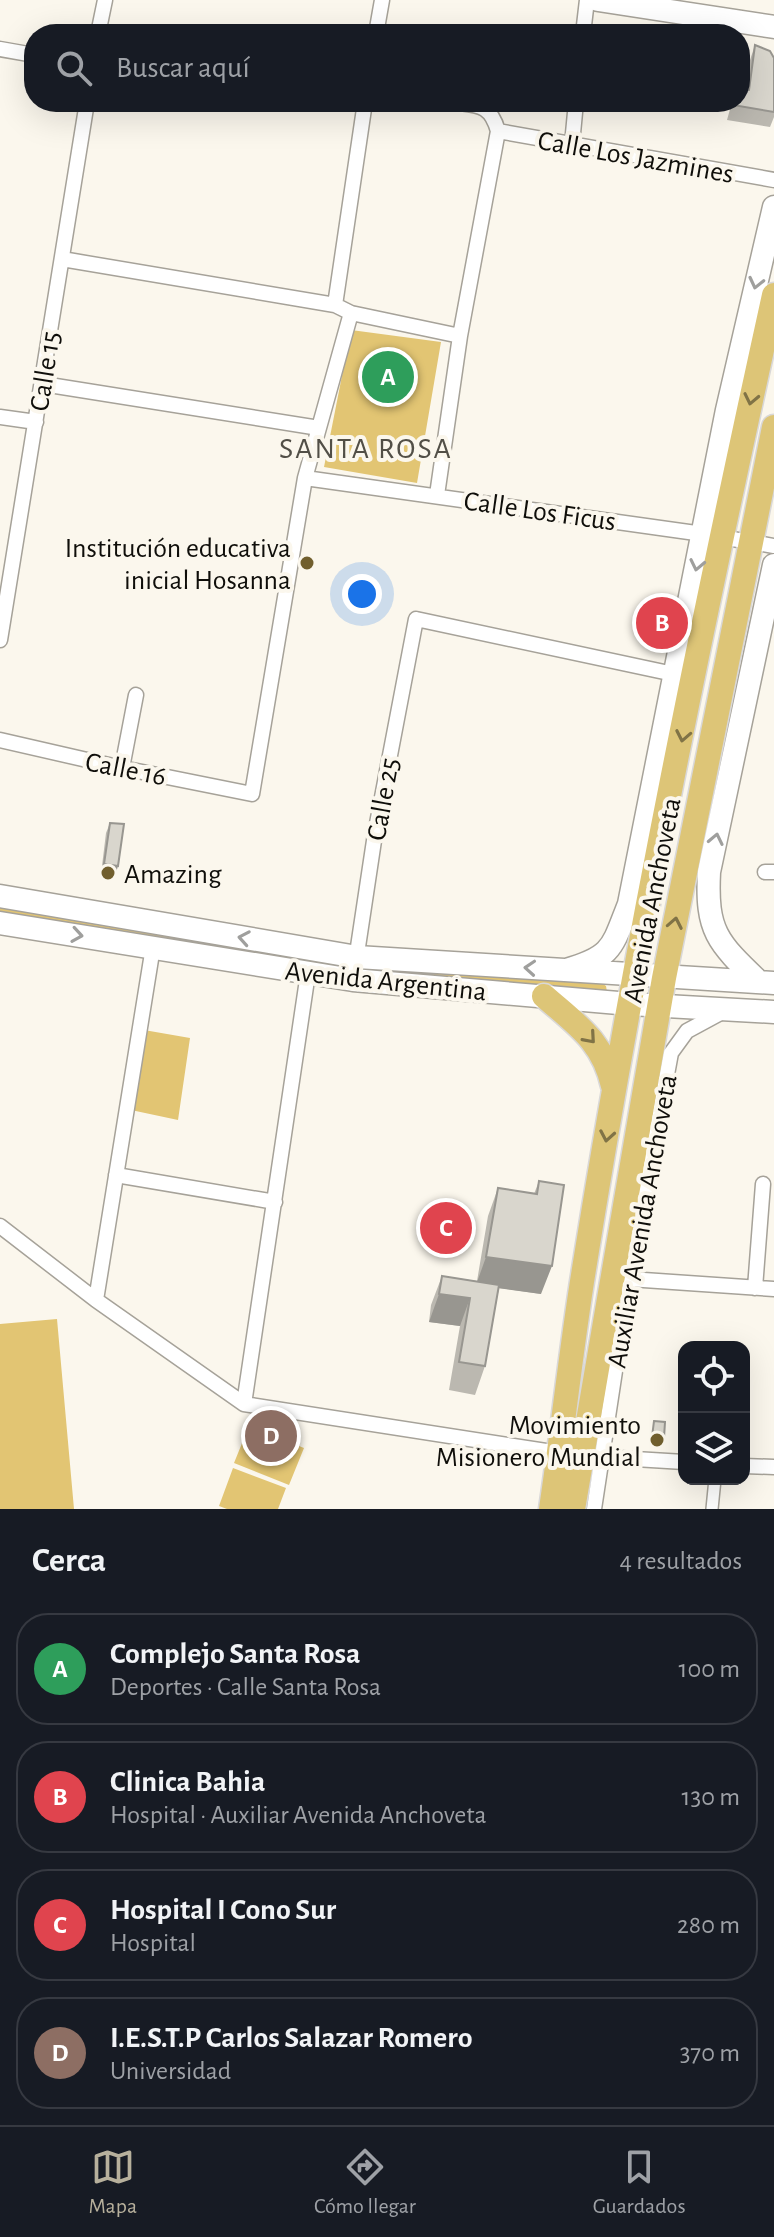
<!DOCTYPE html>
<html lang="es">
<meta charset="utf-8">
<style>
:root{--surface:#171b24;--page:#20242c;--text:#f1f3f6;--muted:#9ea1a6;--line:#363941;--accent:#b7b09c}
body{margin:0;font-family:"Alegreya Sans",sans-serif;background:var(--page);color:var(--text)}
.controls{position:absolute;right:24px;bottom:24px;display:grid;overflow:hidden;border-radius:16px;box-shadow:0 8px 32px #0002}
.controls button{width:72px;height:72px;display:grid;place-items:center;padding:0;border:0;border-bottom:2px solid var(--line);background:var(--surface);color:var(--text);font:40px sans-serif}
.you{position:absolute;left:362px;top:594px;width:28px;height:28px;margin:-20px;border:6px solid #fff;border-radius:50%;background:#1a73e8;box-shadow:0 0 0 12px #1a73e833}
.badge{display:grid;place-items:center;width:52px;height:52px;border-radius:50%;background:var(--accent);color:#fff;font-size:26px;font-weight:700}
.pin{position:absolute;translate:-50% -50%;border:4px solid #fff;box-shadow:0 2px 8px #0006}
.list{margin:0;padding:0;list-style:none}
h2{display:flex;justify-content:space-between;align-items:center;height:104px;margin:0;padding:0 32px;font-size:34px}
h2 small{font-size:26px;font-weight:400;color:var(--muted)}
.list li{display:grid;grid-template-columns:52px 1fr auto;gap:24px;align-items:center;box-sizing:border-box;height:112px;margin:0 16px 16px;padding:0 16px;border:2px solid var(--line);border-radius:32px}
.list b{display:block;font-size:30px;white-space:nowrap}
.list p{margin:0;font-size:26px;white-space:nowrap;color:var(--muted)}
.list em{font-size:26px;font-style:normal;color:var(--muted)}
.icon{flex:none;width:44px;height:44px;fill:none;stroke:currentColor;stroke-width:2;stroke-linecap:round;stroke-linejoin:round}
.map{position:relative;flex:none;width:774px;height:1509px;overflow:hidden}
.search{position:absolute;background:var(--surface);box-shadow:0 8px 32px #0002;left:24px;right:24px;top:24px;height:88px;display:flex;align-items:center;gap:20px;box-sizing:border-box;padding:0 28px;border-radius:32px;color:var(--muted);font-size:30px}
.sheet{height:616px;background:var(--surface)}
nav{display:flex;justify-content:space-around;align-items:center;box-sizing:border-box;height:112px;border-top:2px solid var(--line);background:var(--surface);font-size:22px;color:var(--muted)}
nav a{display:grid;justify-items:center;gap:4px}
nav .on{color:var(--accent)}
.map>svg:first-child{display:block}
.green{fill:#e2c573}
.lines{fill:none;stroke-linecap:round;stroke-linejoin:round}
.pedestrian-casing{stroke:#a6a299;stroke-width:14}
.minor-casing{stroke:#a6a299;stroke-width:17}
.secondary-casing{stroke:#a6a299;stroke-width:25}
.primary-casing{stroke:#d9d8d8;stroke-width:27}
.pedestrian{stroke:#fff;stroke-width:11}
.minor{stroke:#fff;stroke-width:14}
.secondary{stroke:#fff;stroke-width:22}
.primary{stroke:#ddc577;stroke-width:24}
.wall{fill:#bbb8b0}
.shaded-wall{fill:#989690}
.building{fill:#d9d6cd;stroke:#989690;stroke-width:2}
.oneway{stroke:#9f9f9d}
.oneway2{stroke:#807346}
.poi-dot{fill:#715f2e;stroke:#fbf7ed;stroke-width:3}
.labels{text-anchor:middle;stroke-width:8;stroke-linejoin:round;paint-order:stroke}
.street-label{font-size:28px;fill:#0f0e0a;stroke:#fbf7ed}
.poi-label{font-size:28px;fill:#0f0e0a;stroke:#fbf7ed;text-anchor:end}
.neighbourhood-label{font-size:30px;letter-spacing:2px;fill:#524f47;stroke:#fbf7ed}
</style>
<div class="map">
<svg width="774" height="1509" viewBox="0 0 774 1509">
<rect width="100%" height="100%" fill="#fbf7ed"/>
<!-- green -->
<path class="green" d="M 351,330 L 441,342 L 417,483 L 324,467 Z
M 0,906 L 329,957 L 331,967 L 0,923 Z
M 366,963 L 597,980 L 606,986 L 607,992 L 366,981 L 359,968 Z
M 144,1030 L 190,1038 L 178,1120 L 131,1110 Z
M 57,1319 L 74,1509 L 0,1509 L 0,1324 Z
M 249,1426 L 304,1448 L 289,1485 L 234,1463 Z
M 233,1468 L 286,1488 L 278,1509 L 227,1509 L 219,1506 Z"/>
<g class="lines">
<!-- pedestrian casing -->
<g class="pedestrian-casing">
<path id="pedestrian" d="M 712,1509 L 715,1479"/>
</g>
<!-- minor casing -->
<g class="minor-casing">
<path id="minor" d="M 98,34 L 105,0
M 376,34 L 382,0
M 583,34 L 587,0
M 0,49 L 34,55
M 498,131 L 774,180
M 572,144 L 576,102
M 62,259 L 335,305
M 351,313 L 460,336
M 43,384 L 319,428
M 0,417 L 36,422
M 305,478 L 703,534 L 774,546
M 437,495 L 460,336 L 498,131 C 490,103 478,106 451,102
M 0,640 L 87,102
M 0,740 L 122,768 L 252,794 L 305,478 L 351,313 L 335,305 L 365,102
M 122,768 L 136,695
M 765,872 L 774,872
M 353,980 L 375,834 L 416,619 L 683,676
M 116,1175 L 275,1202
M 0,1226 L 96,1300 L 244,1404 L 559,1453
M 629,1279 L 774,1289
M 755,1288 L 763,1184
M 96,1300 L 153,947
M 244,1404 L 308,973
M 602,1457 L 684,1462
M 744,1466 L 774,1467
M 594,1509 L 629,1279 L 671,1053 L 687,1031 L 724,1011"/>
</g>
<!-- secondary casing -->
<g class="secondary-casing">
<path id="secondary" d="M 598,0 L 774,27
M 0,896 L 357,957 L 774,983
M 0,923 L 353,980 L 630,1004 L 774,1012
M 566,970 C 613,957 612,947 629,904 L 727,410 L 774,207
M 759,982 C 717,942 706,931 709,872 L 774,565"/>
</g>
<!-- primary casing -->
<g class="primary-casing">
<path id="primary" d="M 544,996 C 577,1025 603,1041 613,1086
M 551,1509 C 563,1429 571,1349 584,1269 C 636,943 703,618 774,295
M 573,1509 L 664,978 L 774,427"/>
</g>
<!-- pedestrian -->
<use href="#pedestrian" class="pedestrian"/>
<!-- minor -->
<use href="#minor" class="minor"/>
<!-- secondary -->
<use href="#secondary" class="secondary"/>
<!-- primary -->
<use href="#primary" class="primary"/>
</g>
<!-- wall -->
<path class="wall" d="M 755,45 L 774,58 L 774,117 L 770,127 L 727,120 L 732,102 L 740,102 L 746,90 L 750,60 Z
M 110,823 L 115,876 L 101,874 L 106,833 Z
M 539,1181 L 541,1294 L 499,1288 L 485,1366 L 475,1395 L 449,1390 L 460,1326 L 429,1322 L 431,1305 L 442,1276 L 477,1281 L 488,1216 L 498,1188 L 534,1194 Z"/>
<!-- shaded-wall -->
<path class="shaded-wall" d="M 104,864 L 118,866 L 115,876 L 101,874 Z
M 486,1257 L 552,1266 L 541,1294 L 476,1285 Z
M 439,1294 L 470,1298 L 460,1326 L 429,1322 Z
M 652,1437 L 664,1438 L 662,1443 L 650,1442 Z"/>
<!-- building -->
<path class="building" d="M 755,45 L 770,51 L 774,58 L 774,112 L 733,105 L 734,102 L 740,102 L 740,92 L 749,90 Z
M 110,823 L 124,824 L 118,866 L 104,864 Z
M 539,1181 L 564,1185 L 552,1266 L 486,1257 L 498,1188 L 537,1194 Z
M 442,1276 L 499,1285 L 485,1366 L 459,1362 L 470,1298 L 439,1294 Z
M 654,1421 L 665,1422 L 664,1438 L 652,1437 Z"/>
<!-- one-way arrows -->
<defs><path id="oneway-chevron" d="M-2-3.5L2.5 0L-2 3.5" fill="none" stroke-width="1.6" stroke-linecap="round" stroke-linejoin="round" transform="scale(2)"/></defs>
<g class="oneway">
<use href="#oneway-chevron" transform="translate(756 283) rotate(103)"/>
<use href="#oneway-chevron" transform="translate(697 565) rotate(102)"/>
<use href="#oneway-chevron" transform="translate(716 839) rotate(-78)"/>
<use href="#oneway-chevron" transform="translate(77 935) rotate(9)"/>
<use href="#oneway-chevron" transform="translate(244 938) rotate(-170)"/>
<use href="#oneway-chevron" transform="translate(530 968) rotate(-176)"/>
</g>
<g class="oneway2">
<use href="#oneway-chevron" transform="translate(751 399) rotate(102)"/>
<use href="#oneway-chevron" transform="translate(683 736) rotate(101)"/>
<use href="#oneway-chevron" transform="translate(675 923) rotate(-79)"/>
<use href="#oneway-chevron" transform="translate(590 1038) rotate(49)"/>
<use href="#oneway-chevron" transform="translate(607 1136) rotate(100)"/>
</g>
<!-- markers -->
<g class="poi-dot">
<circle cx="307" cy="563" r="8"/>
<circle cx="108" cy="873" r="8"/>
<circle cx="657" cy="1440" r="8"/>
</g>
<g class="labels">
<!-- street labels -->
<g class="street-label">
<text transform="translate(636 156) rotate(10)" y="10">Calle Los Jazmines</text>
<text transform="translate(44 371) rotate(-81)" y="10">Calle 15</text>
<text transform="translate(540 510) rotate(8)" y="10">Calle Los Ficus</text>
<text transform="translate(126 768) rotate(11)" y="10">Calle 16</text>
<text transform="translate(382 799) rotate(-80)" y="10">Calle 25</text>
<text transform="translate(651 900) rotate(-79)" y="10">Avenida Anchoveta</text>
<text transform="translate(386 980) rotate(6)" y="10">Avenida Argentina</text>
<text transform="translate(641 1221) rotate(-80)" y="10">Auxiliar Avenida Anchoveta</text>
</g>
<!-- poi labels -->
<g class="poi-label">
<text x="291" y="557">Institución educativa<tspan x="291" dy="32">inicial Hosanna</tspan></text>
<text x="124" y="883" text-anchor="start">Amazing</text>
<text x="641" y="1434">Movimiento<tspan x="641" dy="32">Misionero Mundial</tspan></text>
</g>
<!-- neighbourhood labels -->
<g class="neighbourhood-label">
<text x="366" y="458">SANTA ROSA</text>
</g>
</g>
</svg>
<div class="controls">
<button><svg class="icon" aria-label="locate" viewBox="0 0 24 24"><circle cx="12" cy="12" r="6"/><path d="M12 2v4M12 18v4M2 12h4M18 12h4"/></svg></button>
<button><svg class="icon" aria-label="layers" viewBox="0 0 24 24"><path d="M12 4l9 5-9 5-9-5zM3 14l9 5 9-5"/></svg></button>
</div>
<div class="you"></div>
<div class="pin badge" style="left:388px;top:377px;background:#2e9e5b">A</div>
<div class="pin badge" style="left:662px;top:623px;background:#e0444e">B</div>
<div class="pin badge" style="left:446px;top:1228px;background:#e0444e">C</div>
<div class="pin badge" style="left:271px;top:1436px;background:#8d6e63">D</div>
<div class="search"><svg class="icon" aria-label="search" viewBox="0 0 24 24"><circle cx="10" cy="10" r="6"/><path d="M15 15l6 6"/></svg>Buscar aquí</div>
</div>
<section class="sheet">
<h2>Cerca<small>4 resultados</small></h2>
<ul class="list">
<li><span class="badge" style="background:#2e9e5b">A</span><div><b>Complejo Santa Rosa</b><p>Deportes · Calle Santa Rosa</p></div><em>100 m</em></li>
<li><span class="badge" style="background:#e0444e">B</span><div><b>Clinica Bahia</b><p>Hospital · Auxiliar Avenida Anchoveta</p></div><em>130 m</em></li>
<li><span class="badge" style="background:#e0444e">C</span><div><b>Hospital I Cono Sur</b><p>Hospital</p></div><em>280 m</em></li>
<li><span class="badge" style="background:#8d6e63">D</span><div><b>I.E.S.T.P Carlos Salazar Romero</b><p>Universidad</p></div><em>370 m</em></li>
</ul>
</section>
<nav>
<a class="on"><svg class="icon" aria-label="map" viewBox="0 0 24 24"><path d="M3 6l6-2 6 2 6-2v14l-6 2-6-2-6 2zM9 4v14M15 6v14"/></svg>Mapa</a>
<a><svg class="icon" aria-label="directions" viewBox="0 0 24 24"><path d="M12 3l9 9-9 9-9-9zM9 14v-3h6M13 9l2 2-2 2"/></svg>Cómo llegar</a>
<a><svg class="icon" aria-label="saved" viewBox="0 0 24 24"><path d="M7 4h10v16l-5-4-5 4z"/></svg>Guardados</a>
</nav>
